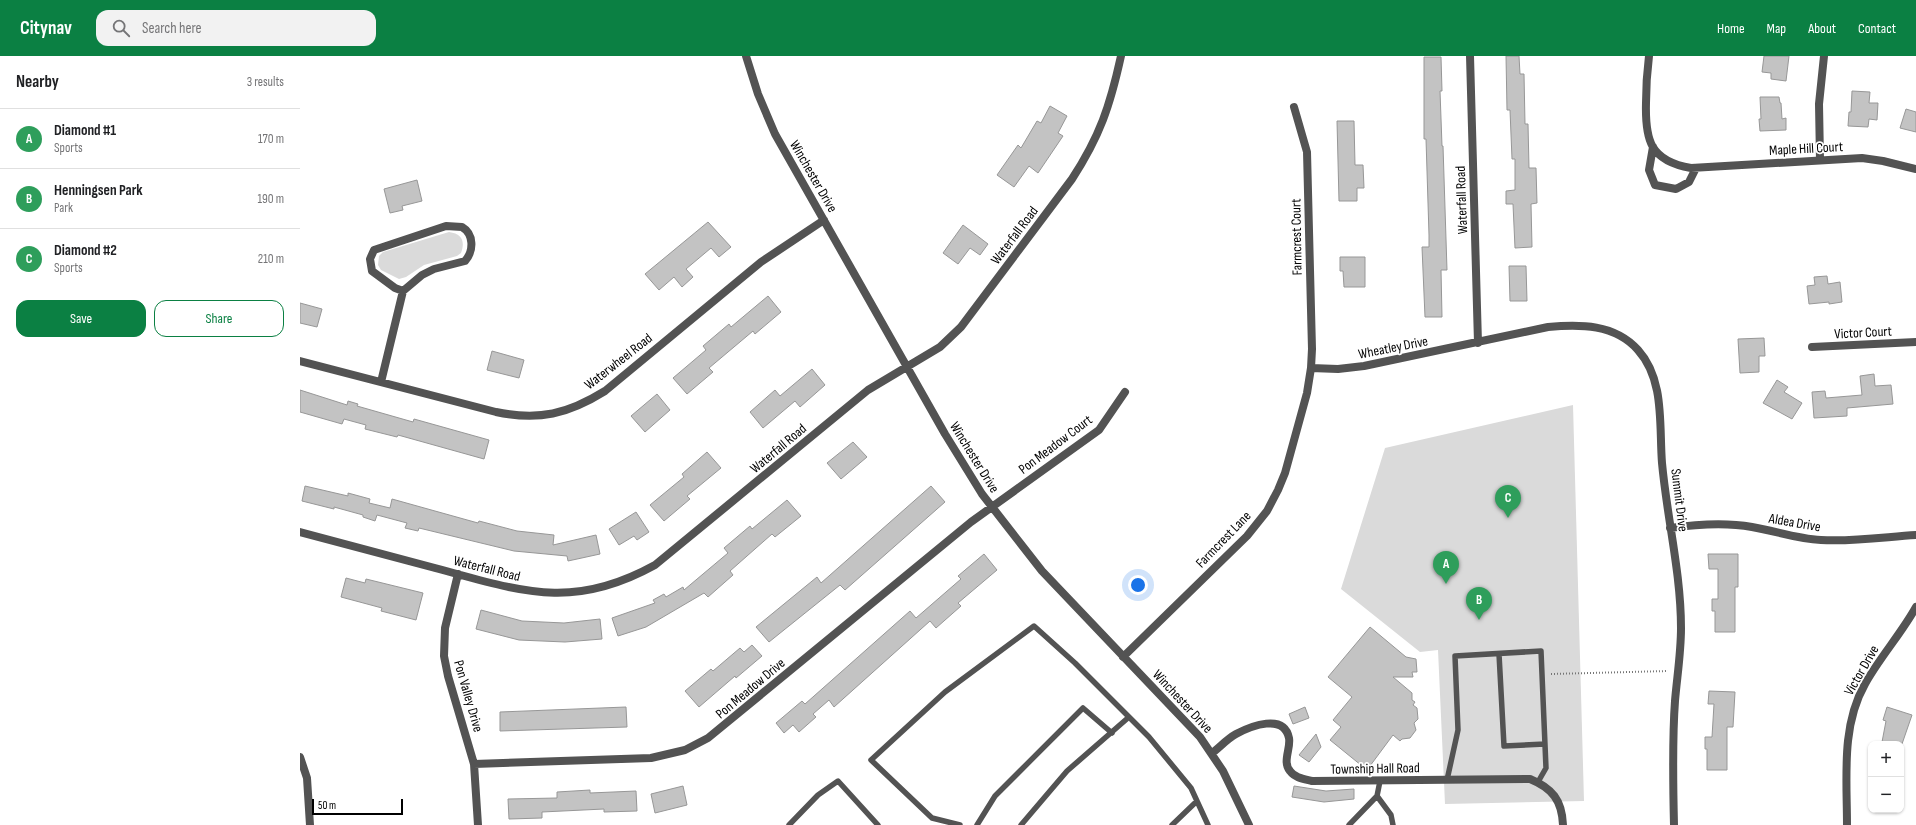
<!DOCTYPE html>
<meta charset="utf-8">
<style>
:root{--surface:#fff;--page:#f2f2f2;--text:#202124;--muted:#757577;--line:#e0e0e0;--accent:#0b8043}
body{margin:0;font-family:"Sofia Sans Condensed",sans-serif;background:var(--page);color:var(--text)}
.controls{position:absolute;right:12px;bottom:12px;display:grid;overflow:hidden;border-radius:8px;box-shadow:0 1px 3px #0004}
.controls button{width:36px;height:36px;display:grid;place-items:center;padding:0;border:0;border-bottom:1px solid var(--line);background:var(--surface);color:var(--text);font:20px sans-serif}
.scale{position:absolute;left:12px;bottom:10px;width:91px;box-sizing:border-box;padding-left:4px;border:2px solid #000;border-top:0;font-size:11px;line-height:14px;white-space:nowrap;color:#000;-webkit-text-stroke:3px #fff;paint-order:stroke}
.you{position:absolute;left:838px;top:529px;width:14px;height:14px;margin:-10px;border:3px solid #fff;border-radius:50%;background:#1a73e8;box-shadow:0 0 0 6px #1a73e833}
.badge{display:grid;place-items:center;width:26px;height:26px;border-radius:50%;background:var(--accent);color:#fff;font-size:13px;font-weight:700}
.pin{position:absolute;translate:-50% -33px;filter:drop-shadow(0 1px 2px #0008)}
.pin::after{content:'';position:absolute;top:21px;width:14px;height:12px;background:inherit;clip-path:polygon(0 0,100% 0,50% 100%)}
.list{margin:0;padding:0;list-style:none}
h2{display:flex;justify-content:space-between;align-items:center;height:52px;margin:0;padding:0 16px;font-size:17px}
h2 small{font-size:13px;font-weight:400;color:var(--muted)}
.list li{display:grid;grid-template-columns:26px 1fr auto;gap:12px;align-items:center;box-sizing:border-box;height:60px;padding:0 16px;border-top:1px solid var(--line)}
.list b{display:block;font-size:15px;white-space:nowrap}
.list p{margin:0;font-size:13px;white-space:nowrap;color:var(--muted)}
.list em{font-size:13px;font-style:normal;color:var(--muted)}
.actions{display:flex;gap:8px;padding:12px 16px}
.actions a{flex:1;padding:9px 0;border:1px solid var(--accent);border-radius:12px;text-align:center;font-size:14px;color:var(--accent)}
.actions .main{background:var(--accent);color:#fff}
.icon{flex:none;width:22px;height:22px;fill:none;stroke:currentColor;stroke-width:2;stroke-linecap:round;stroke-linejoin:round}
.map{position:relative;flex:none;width:1616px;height:769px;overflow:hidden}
header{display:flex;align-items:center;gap:24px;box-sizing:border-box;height:56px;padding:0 20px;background:var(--accent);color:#fff}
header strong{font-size:19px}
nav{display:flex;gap:22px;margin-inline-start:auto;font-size:14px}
.search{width:280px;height:36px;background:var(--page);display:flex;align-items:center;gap:10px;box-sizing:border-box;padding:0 14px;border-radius:12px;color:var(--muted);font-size:15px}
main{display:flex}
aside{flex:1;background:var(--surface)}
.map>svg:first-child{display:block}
.green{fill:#dadada}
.building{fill:#c3c3c3;stroke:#979797}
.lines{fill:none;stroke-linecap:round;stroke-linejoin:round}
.path{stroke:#757575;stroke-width:2;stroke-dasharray:1 2;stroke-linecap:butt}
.service{stroke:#535353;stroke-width:5.5}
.minor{stroke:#535353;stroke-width:8}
.labels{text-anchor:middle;stroke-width:3.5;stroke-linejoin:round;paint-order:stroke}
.street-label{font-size:14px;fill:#000;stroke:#fff}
</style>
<header>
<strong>Citynav</strong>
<div class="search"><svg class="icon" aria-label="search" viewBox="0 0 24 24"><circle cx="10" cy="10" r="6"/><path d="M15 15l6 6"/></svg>Search here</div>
<nav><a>Home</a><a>Map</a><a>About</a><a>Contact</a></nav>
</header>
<main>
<aside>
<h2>Nearby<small>3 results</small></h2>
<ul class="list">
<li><span class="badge" style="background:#2e9e5b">A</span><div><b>Diamond #1</b><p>Sports</p></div><em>170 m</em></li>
<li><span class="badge" style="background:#2e9e5b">B</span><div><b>Henningsen Park</b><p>Park</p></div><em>190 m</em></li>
<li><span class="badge" style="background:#2e9e5b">C</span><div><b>Diamond #2</b><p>Sports</p></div><em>210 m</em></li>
</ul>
<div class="actions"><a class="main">Save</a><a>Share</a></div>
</aside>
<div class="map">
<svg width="1616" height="769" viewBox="0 0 1616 769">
<rect width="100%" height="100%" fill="#fff"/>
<!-- green -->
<path class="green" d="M 149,176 C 163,178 165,186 161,197 L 157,200 L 124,209 L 106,221 L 99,223 L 81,214 L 78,209 L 79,200 L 83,196 Z
M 1273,349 L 1284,745 L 1145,748 L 1138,594 L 1120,596 L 1041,533 L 1085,392 Z"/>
<!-- building -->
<path class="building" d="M 1206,0 L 1219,0 L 1220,18 L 1224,18 L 1225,68 L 1228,68 L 1229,112 L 1236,112 L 1237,147 L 1231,148 L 1232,191 L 1215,192 L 1213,148 L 1206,148 L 1206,135 L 1215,134 L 1215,103 L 1212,103 L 1210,54 L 1207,54 Z
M 1464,0 L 1489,0 L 1486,25 L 1471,23 L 1471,17 L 1462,16 Z
M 1124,1 L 1141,1 L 1142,35 L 1140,35 L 1142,90 L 1143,90 L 1147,214 L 1141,214 L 1142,261 L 1125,261 L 1122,191 L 1129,191 L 1129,179 L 1126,83 L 1124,83 Z
M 1552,35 L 1570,36 L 1569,47 L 1578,47 L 1577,64 L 1569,63 L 1568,71 L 1548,70 L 1549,56 L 1551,56 Z
M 1460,41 L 1479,41 L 1480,47 L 1481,47 L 1482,63 L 1486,62 L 1486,74 L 1460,75 L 1459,63 L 1461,63 Z
M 750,50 L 767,60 L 758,77 L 763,80 L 738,117 L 729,110 L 714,131 L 697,119 L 718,89 L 721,92 L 737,65 L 741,67 Z
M 1606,53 L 1616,56 L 1616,76 L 1600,72 Z
M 1037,65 L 1054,65 L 1055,109 L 1063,109 L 1064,132 L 1057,132 L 1057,145 L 1039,145 Z
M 117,124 L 122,145 L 102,150 L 103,154 L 90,157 L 84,133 Z
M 408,166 L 431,191 L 419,201 L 411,192 L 386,213 L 393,221 L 382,231 L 374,221 L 359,234 L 345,218 Z
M 663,169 L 688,188 L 680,199 L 670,192 L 658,208 L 643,197 Z
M 1040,201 L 1065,201 L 1065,231 L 1044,231 L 1043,215 L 1040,215 Z
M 1209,210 L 1226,210 L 1227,245 L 1210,245 Z
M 1527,220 L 1528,228 L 1540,226 L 1542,246 L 1529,248 L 1529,246 L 1509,248 L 1507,230 L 1515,229 L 1514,221 Z
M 468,240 L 481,256 L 455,278 L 453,275 L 409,312 L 413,316 L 387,338 L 373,322 L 406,294 L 403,290 L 429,268 L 431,271 Z
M 0,247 L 22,253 L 17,271 L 0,267 Z
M 1464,282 L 1465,300 L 1459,300 L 1459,316 L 1440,317 L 1438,283 Z
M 192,295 L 224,304 L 219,322 L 187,314 Z
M 512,313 L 525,329 L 500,351 L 495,345 L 463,372 L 450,356 L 475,334 L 480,340 Z
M 1574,318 L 1575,330 L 1591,329 L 1593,348 L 1547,352 L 1547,360 L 1514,362 L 1512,336 L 1525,335 L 1526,342 L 1562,339 L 1560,320 Z
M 1477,324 L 1488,331 L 1484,336 L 1502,347 L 1492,363 L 1463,347 Z
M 0,334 L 47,349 L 48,345 L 58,348 L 57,350 L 113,366 L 114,363 L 189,384 L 184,403 L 98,379 L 97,381 L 65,373 L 66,369 L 44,363 L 42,368 L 0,356 Z
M 357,338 L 370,354 L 345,376 L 331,360 Z
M 553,386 L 567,401 L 541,423 L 527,407 Z
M 407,396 L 421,412 L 387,440 L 390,443 L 364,465 L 350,449 L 384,421 L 382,418 Z
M 5,430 L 48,440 L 48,437 L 70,443 L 69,447 L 90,452 L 92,443 L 178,467 L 179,465 L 217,475 L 254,479 L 253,489 L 296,479 L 300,498 L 268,505 L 267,500 L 214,495 L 119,472 L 118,475 L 105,472 L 107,467 L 77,459 L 75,465 L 63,461 L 63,459 L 34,451 L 34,453 L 2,445 Z
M 631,430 L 645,446 L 545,534 L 540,529 L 469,586 L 456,571 L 517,521 L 521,527 Z
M 487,444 L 501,460 L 475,481 L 472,478 L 430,515 L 433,519 L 408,541 L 404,537 L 346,571 L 318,580 L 312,562 L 355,547 L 353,544 L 364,538 L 366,541 L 383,531 L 384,534 L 428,497 L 424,492 L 450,470 L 452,473 Z
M 336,456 L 349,476 L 337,484 L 334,480 L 319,489 L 309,473 Z
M 684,498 L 697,514 L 658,547 L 661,550 L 636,572 L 630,565 L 534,651 L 529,644 L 513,658 L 516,661 L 499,676 L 493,669 L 484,677 L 476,667 L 502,645 L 505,648 L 610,555 L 616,562 L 661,523 L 658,520 Z
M 1408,498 L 1438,498 L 1438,531 L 1435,531 L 1435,576 L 1415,576 L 1415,555 L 1412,555 L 1412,543 L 1418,543 L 1418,513 L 1409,513 Z
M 46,522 L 65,527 L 66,523 L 123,537 L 116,564 L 81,555 L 82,552 L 41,541 Z
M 181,554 L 222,565 L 264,567 L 300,563 L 302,583 L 265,586 L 219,584 L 176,573 Z
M 1070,571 L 1106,601 L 1116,603 L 1117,616 L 1112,616 L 1113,621 L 1093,621 L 1112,637 L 1112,644 L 1115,646 L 1113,649 L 1117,652 L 1118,663 L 1114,667 L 1116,674 L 1110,682 L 1102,683 L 1100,685 L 1093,679 L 1067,714 L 1030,684 L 1041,671 L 1033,664 L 1052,641 L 1028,621 Z
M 452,589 L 462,600 L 436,622 L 435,620 L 399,651 L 385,635 L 411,613 L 413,615 L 440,592 L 444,596 Z
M 1409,635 L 1435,636 L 1433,671 L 1427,671 L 1427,714 L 1407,714 L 1407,693 L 1405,693 L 1405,681 L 1412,681 L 1414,648 L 1408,648 Z
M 326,651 L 327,671 L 200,675 L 200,656 Z
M 1005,651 L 1009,662 L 993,668 L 989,658 Z
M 1587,651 L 1612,659 L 1602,688 L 1591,688 L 1582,686 L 1586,665 L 1583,664 Z
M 1016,678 L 1021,691 L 1009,706 L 999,699 Z
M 383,730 L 387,749 L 355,757 L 351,738 Z
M 994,730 L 1026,735 L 1054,733 L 1054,743 L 1024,746 L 992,741 Z
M 290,734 L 290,737 L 336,735 L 337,755 L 304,756 L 304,753 L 242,756 L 242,762 L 209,763 L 208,743 L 257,742 L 257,736 Z"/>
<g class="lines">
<!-- path -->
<path class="path" d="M 1251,618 L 1368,615"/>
<!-- service -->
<path class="service" d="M 1199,598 L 1204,690 L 1245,688
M 1147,724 L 1158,674 L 1155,600 L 1241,595 L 1246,712 L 1238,726
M 1077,740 L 1091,759 L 1093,769
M 489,769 L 518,739 L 538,725 L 578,769
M 660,769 L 632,762 L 571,704 L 645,636 L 734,570 L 775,607 L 849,681 L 891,732 L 908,769
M 677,769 L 695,740 L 783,652 L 812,677
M 721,769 L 767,715 L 829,661
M 872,769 L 897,745
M 1049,769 L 1077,740 L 1080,725"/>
<!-- minor -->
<path class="minor" d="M 446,0 L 458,38 L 475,78 L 645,378 L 682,438 L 742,515 L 900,681 L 923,715 L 949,769
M 1170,0 L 1178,287
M 1349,0 C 1347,16 1346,31 1346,47 C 1345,84 1350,105 1391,112 L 1562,102 L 1583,105 L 1616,113
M 1353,91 L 1349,114 L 1355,129 L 1376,133 L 1389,126 L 1396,112
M 1520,104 L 1519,48 L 1524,0
M 146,170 L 162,171 C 174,178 174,195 165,205 L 134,213 L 122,219 L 103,235 L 95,232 L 72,215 L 70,203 L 74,194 Z
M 1512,291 L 1616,286
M 0,305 L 196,356 C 239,365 268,358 305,335 L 461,206 L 524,164
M 1011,312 L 1038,313 L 1064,310 L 1248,271 C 1280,268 1315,268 1338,294 C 1365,324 1359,369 1362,407 C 1367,462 1381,517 1381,572 C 1381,597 1377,621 1375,645 C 1372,686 1373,728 1374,769
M 81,326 L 103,235
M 1370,472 C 1398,468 1425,466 1452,471 C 1476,475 1497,483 1521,484 C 1552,486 1585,481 1616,479
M 0,476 C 45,488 90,500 135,512 C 221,535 272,555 355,509 L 568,334 L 640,291 L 661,271 L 772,123 C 800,80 810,50 821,0
M 158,518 L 145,572 L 144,600 L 148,620 L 174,708 L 178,769
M 823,601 L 947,480 L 967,455 L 978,434 L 985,417 L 1007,337 L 1011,312 L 1012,293 L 1007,96 L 994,51
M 912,697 C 920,691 927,683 936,678 C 951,670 984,657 989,682 C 991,692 982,706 990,715 C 995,722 1004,723 1012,725 L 1230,723 C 1252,732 1262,744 1263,769
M 0,701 L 7,722 L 10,769
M 174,708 L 351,702 L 385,694 L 408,682 L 671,466 L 799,374 L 825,336
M 1547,769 C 1547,722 1541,670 1565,628 C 1580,601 1601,578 1616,551"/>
</g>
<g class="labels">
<!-- street labels -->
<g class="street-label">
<text transform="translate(1506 92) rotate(-3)" y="5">Maple Hill Court</text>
<text transform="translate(514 120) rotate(60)" y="5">Winchester Drive</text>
<text transform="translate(1161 144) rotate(-92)" y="5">Waterfall Road</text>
<text transform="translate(714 179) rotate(-53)" y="5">Waterfall Road</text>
<text transform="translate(996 181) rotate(-91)" y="5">Farmcrest Court</text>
<text transform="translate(1563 276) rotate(-3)" y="5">Victor Court</text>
<text transform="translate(1093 291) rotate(-11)" y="5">Wheatley Drive</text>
<text transform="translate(318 305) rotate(-38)" y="5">Waterwheel Road</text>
<text transform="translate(755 388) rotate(-37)" y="5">Pon Meadow Court</text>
<text transform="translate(478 392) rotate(-40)" y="5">Waterfall Road</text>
<text transform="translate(675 401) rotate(58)" y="5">Winchester Drive</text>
<text transform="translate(1380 444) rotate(83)" y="5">Summit Drive</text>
<text transform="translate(1495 466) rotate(10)" y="5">Aldea Drive</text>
<text transform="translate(923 483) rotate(-46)" y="5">Farmcrest Lane</text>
<text transform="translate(187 512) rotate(14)" y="5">Waterfall Road</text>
<text transform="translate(1561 614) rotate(-60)" y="5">Victor Drive</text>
<text transform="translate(450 632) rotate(-40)" y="5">Pon Meadow Drive</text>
<text transform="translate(169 640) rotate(74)" y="5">Pon Valley Drive</text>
<text transform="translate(883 645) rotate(47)" y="5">Winchester Drive</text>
<text transform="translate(1075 712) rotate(-1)" y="5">Township Hall Road</text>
</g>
</g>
</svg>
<div class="controls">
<button>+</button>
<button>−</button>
</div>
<div class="scale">50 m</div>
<div class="you"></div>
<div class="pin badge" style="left:1146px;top:528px;background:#2e9e5b">A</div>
<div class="pin badge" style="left:1179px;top:564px;background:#2e9e5b">B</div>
<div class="pin badge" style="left:1208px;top:462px;background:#2e9e5b">C</div>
</div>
</main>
